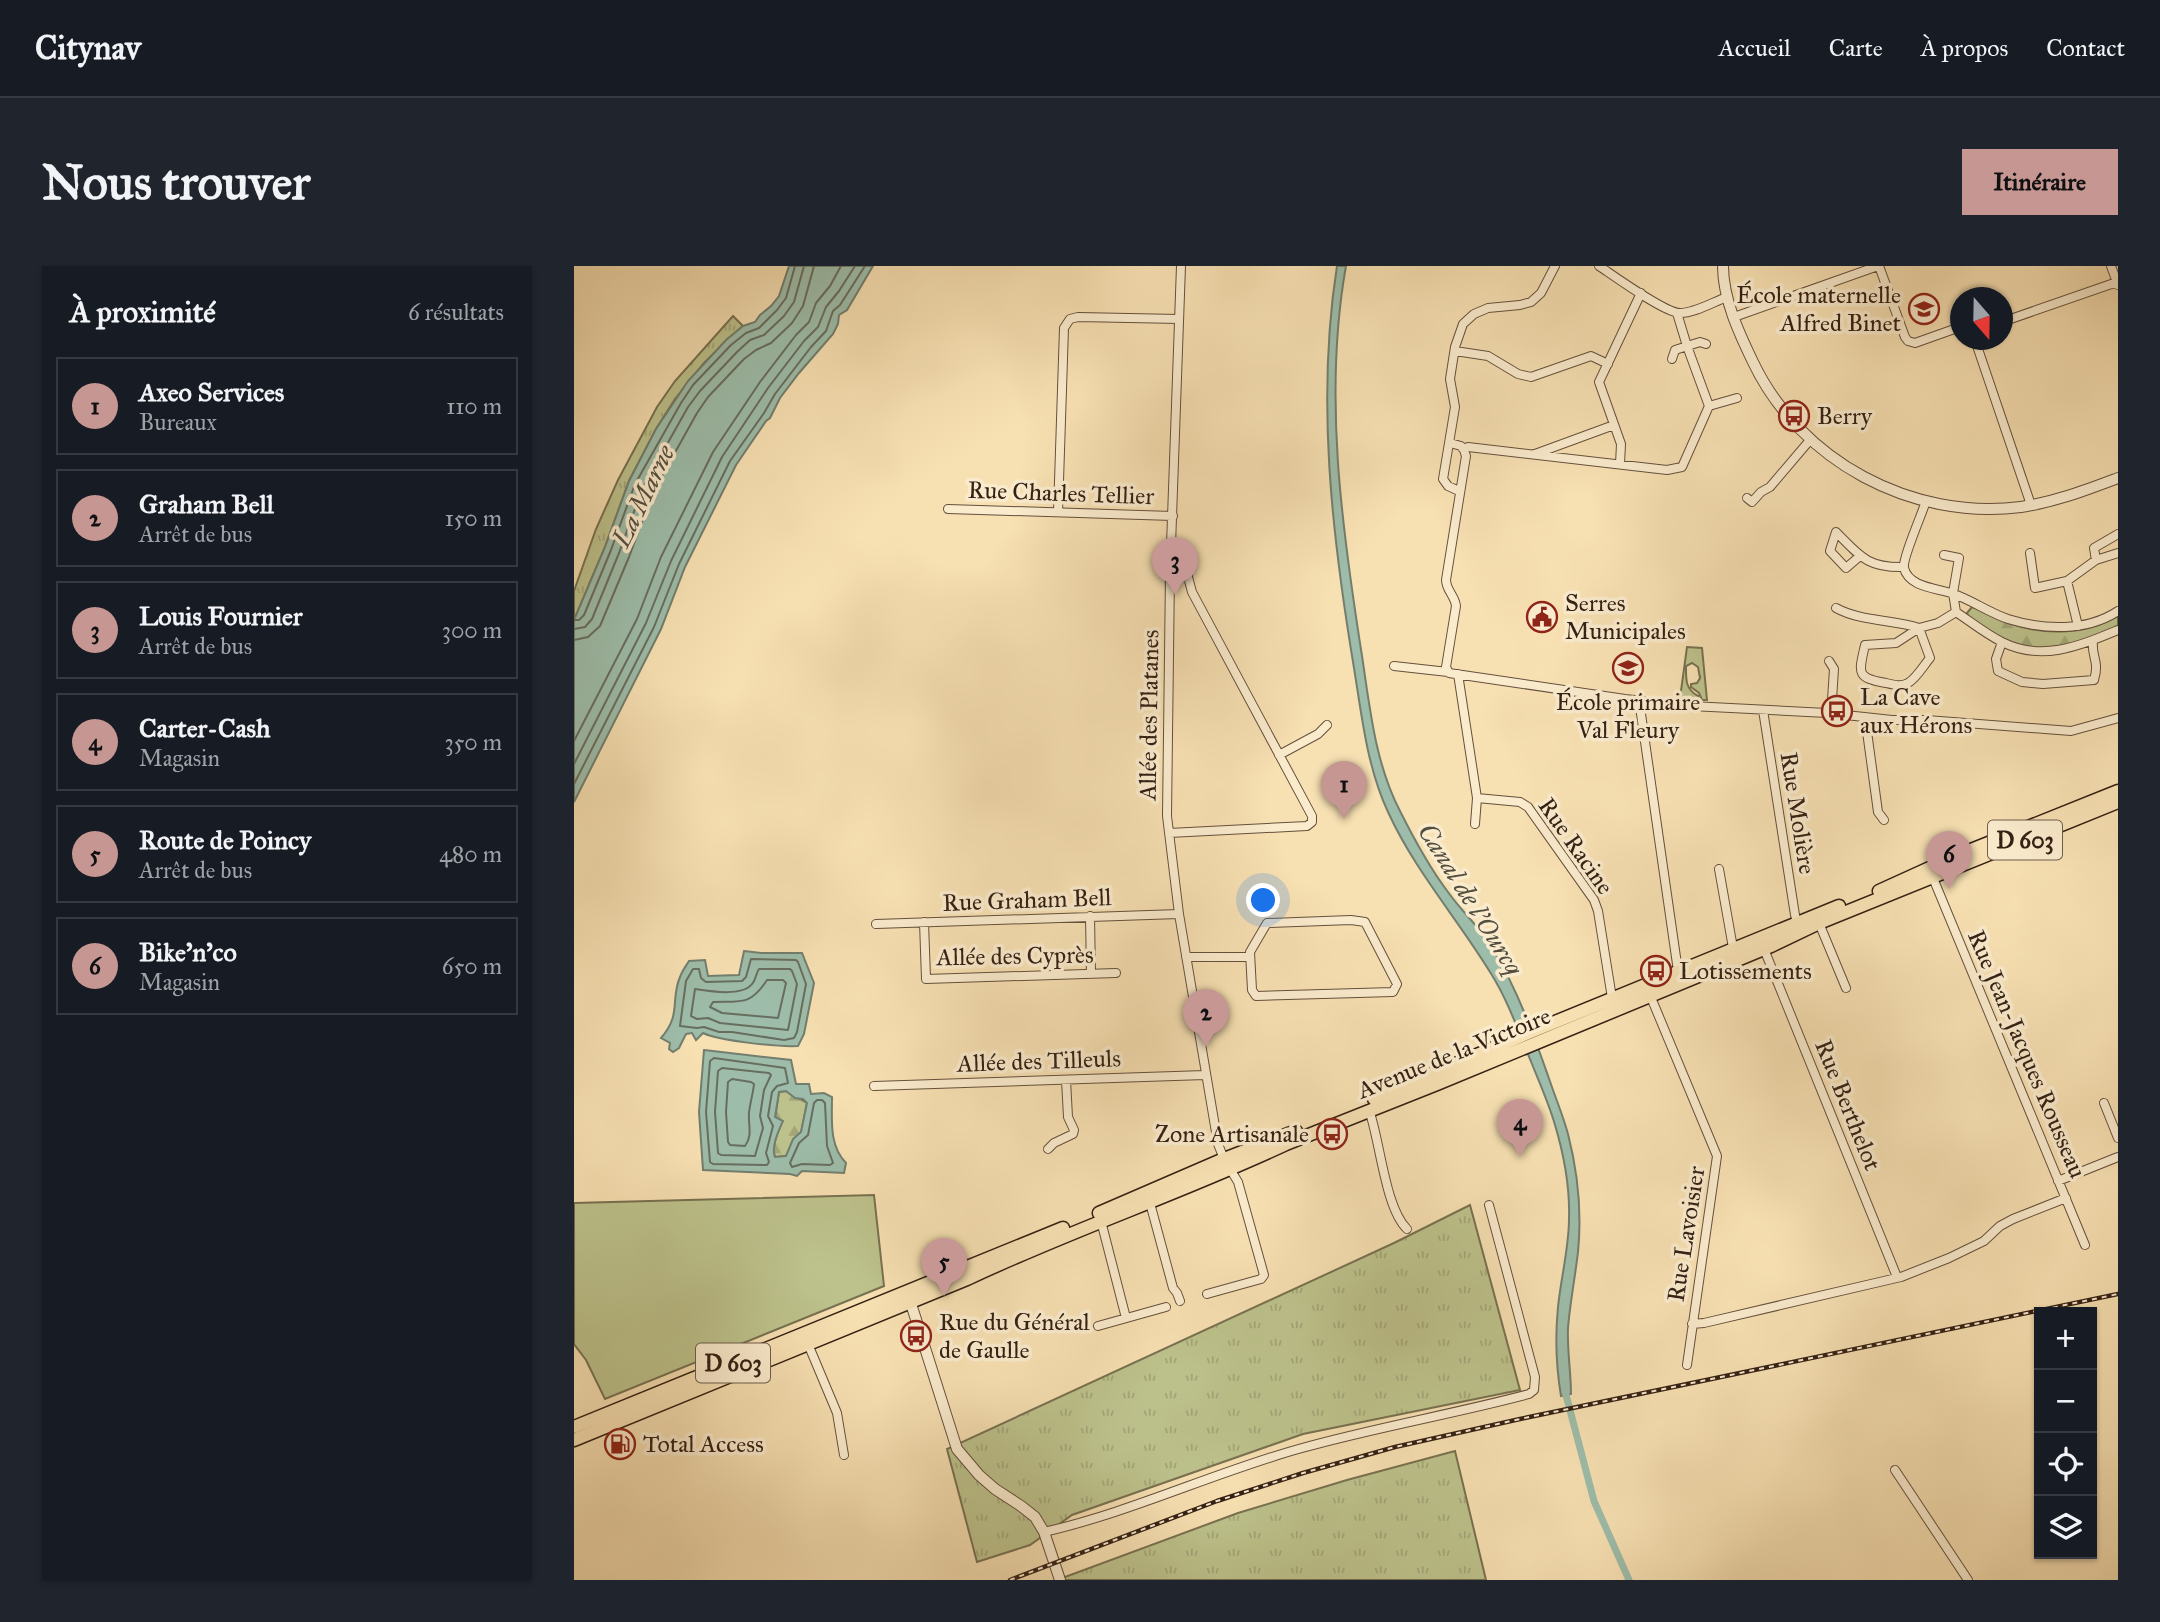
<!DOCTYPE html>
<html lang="fr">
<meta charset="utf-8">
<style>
:root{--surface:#171b24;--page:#20242c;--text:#f1f3f6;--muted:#9ea1a6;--line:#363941;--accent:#c59692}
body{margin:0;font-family:"IM FELL Great Primer",serif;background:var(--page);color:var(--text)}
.controls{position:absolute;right:21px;bottom:21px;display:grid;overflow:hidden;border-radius:0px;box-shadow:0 2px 5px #0004}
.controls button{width:63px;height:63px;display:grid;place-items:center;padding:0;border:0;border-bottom:2px solid var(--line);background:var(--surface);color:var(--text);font:35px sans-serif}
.compass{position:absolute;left:1376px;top:21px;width:63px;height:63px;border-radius:50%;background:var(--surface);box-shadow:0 2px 5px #0004;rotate:160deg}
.you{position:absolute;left:690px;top:635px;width:24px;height:24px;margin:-18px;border:5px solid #fff;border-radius:50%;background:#1a73e8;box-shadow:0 0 0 10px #1a73e833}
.badge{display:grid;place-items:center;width:46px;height:46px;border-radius:50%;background:var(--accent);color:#111;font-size:23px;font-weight:700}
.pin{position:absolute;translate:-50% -58px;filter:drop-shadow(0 2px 4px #0008)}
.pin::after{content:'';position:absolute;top:37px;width:24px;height:21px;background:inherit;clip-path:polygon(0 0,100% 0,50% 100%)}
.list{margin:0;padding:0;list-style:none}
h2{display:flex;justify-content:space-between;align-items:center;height:91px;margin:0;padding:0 28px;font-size:30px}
h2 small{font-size:23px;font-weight:400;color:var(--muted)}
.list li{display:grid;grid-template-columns:46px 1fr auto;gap:21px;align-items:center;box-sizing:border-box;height:98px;margin:0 14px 14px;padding:0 14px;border:2px solid var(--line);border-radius:0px}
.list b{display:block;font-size:26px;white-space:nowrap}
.list p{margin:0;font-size:23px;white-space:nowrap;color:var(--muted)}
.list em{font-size:23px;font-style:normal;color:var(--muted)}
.icon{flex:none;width:38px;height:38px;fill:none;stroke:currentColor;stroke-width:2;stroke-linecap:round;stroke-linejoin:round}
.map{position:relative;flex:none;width:1544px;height:1314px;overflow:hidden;border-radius:0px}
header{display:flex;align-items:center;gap:42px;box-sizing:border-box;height:98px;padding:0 35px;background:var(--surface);border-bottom:2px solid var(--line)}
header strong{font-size:33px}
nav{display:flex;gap:38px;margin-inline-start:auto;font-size:24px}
.intro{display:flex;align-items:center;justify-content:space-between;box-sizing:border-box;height:168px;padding:0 42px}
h1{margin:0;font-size:49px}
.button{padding:18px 32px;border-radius:0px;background:var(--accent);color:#111;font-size:24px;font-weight:700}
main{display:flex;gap:42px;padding:0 42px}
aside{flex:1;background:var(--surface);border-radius:0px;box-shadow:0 2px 5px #0004}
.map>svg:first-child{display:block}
.grass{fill:url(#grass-tufts);stroke:#787150;stroke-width:2}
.forest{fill:url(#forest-firs);stroke:#787150;stroke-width:2}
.park{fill:#bdc28c;stroke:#787150;stroke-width:2}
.water{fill:#9dbdaa;stroke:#737e6e;stroke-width:2;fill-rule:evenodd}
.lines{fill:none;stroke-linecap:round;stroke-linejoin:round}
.shore{stroke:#686e5f;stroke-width:2}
.canal{stroke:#9dbdaa;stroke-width:7}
.minor-casing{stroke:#65503c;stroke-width:10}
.tertiary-casing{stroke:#65503c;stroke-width:12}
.primary-casing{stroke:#342014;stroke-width:15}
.minor{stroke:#faebcd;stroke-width:8}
.tertiary{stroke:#faebcd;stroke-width:10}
.primary{stroke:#f7e0b2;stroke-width:12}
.rail-casing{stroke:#342014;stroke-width:4.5}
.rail{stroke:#faebcd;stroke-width:2;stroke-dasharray:5;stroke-linecap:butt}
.labels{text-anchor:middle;stroke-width:7;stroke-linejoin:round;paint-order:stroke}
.shield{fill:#faebcd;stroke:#6f5d4c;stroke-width:2}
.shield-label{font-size:23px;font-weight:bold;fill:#342014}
.poi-label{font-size:24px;fill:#342014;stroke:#faebcd;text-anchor:start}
.street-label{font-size:24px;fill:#342014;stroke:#faebcd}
.water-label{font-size:26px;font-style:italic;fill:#544f41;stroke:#faebcd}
</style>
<header>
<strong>Citynav</strong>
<nav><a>Accueil</a><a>Carte</a><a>À propos</a><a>Contact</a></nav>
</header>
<div class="intro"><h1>Nous trouver</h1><a class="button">Itinéraire</a></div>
<main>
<aside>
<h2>À proximité<small>6 résultats</small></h2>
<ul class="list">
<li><span class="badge">1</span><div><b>Axeo Services</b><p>Bureaux</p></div><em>110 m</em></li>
<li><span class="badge">2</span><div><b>Graham Bell</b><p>Arrêt de bus</p></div><em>150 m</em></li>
<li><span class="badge">3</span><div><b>Louis Fournier</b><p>Arrêt de bus</p></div><em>300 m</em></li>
<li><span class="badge">4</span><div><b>Carter-Cash</b><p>Magasin</p></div><em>350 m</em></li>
<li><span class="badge">5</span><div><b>Route de Poincy</b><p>Arrêt de bus</p></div><em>480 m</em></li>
<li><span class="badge">6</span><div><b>Bike'n'co</b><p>Magasin</p></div><em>650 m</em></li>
</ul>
</aside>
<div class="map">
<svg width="1544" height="1314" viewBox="0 0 1544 1314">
<defs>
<pattern id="grass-tufts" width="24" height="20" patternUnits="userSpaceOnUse" patternTransform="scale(1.75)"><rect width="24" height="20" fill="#bdc28c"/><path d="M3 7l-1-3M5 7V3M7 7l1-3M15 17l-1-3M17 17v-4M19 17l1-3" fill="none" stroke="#a3a678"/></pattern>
<pattern id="forest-firs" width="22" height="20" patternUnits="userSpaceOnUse" patternTransform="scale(1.75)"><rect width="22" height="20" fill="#bdc28c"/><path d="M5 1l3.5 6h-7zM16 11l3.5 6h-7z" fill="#a3a678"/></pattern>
</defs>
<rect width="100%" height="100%" fill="#f7e0b2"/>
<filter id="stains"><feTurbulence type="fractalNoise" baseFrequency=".00286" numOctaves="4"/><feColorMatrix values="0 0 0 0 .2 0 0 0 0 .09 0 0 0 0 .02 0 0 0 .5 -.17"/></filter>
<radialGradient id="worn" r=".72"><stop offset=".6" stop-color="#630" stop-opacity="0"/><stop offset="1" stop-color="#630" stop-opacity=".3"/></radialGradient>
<!-- grass -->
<path class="grass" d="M 159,50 L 169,60 L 130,97 L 101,133 L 82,163 L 55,215 L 31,281 L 0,354 L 0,325 L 22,263 L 44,214 L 83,141 L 101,115 Z
M 1113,381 L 1128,382 L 1133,434 L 1128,434 L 1125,427 L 1117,421 L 1117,418 L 1123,417 L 1126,412 L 1124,401 L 1118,397 L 1112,400 C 1112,413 1111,423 1124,430 L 1125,433 L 1106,432 Z
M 896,939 L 946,1124 L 729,1168 L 498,1249 L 456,1279 L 403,1296 L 373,1183 L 820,977 Z
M 881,1185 L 912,1314 L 483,1314 L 664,1247 L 773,1214 Z"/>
<!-- forest -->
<path class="forest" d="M 1398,341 C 1412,345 1424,354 1438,358 C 1473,370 1512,368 1544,350 L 1544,363 L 1518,374 L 1464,385 L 1436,377 L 1395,352 L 1393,347 Z
M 212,825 L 233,837 L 227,867 L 212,890 L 201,891 C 197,881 204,866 208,855 L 201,852 L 205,826 Z"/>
<!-- park -->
<path class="park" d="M 300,929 L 310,1020 L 31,1133 L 12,1094 L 0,1078 L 0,937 Z"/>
<!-- water -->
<path class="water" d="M 215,0 L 299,0 L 273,44 L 265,49 L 264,58 L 259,68 L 225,107 L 206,132 L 196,152 L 192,155 L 162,199 L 111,301 L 87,363 L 0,536 L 0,354 L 31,281 L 55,215 L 82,163 L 114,115 L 152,74 L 169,60 L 181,56 L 186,49 L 197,40 L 205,30 Z
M 763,0 L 772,0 C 749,128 768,263 788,390 C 796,442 801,497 826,545 C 840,573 855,601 874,626 C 888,646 906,661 918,682 C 944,723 963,778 979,824 C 984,838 990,853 994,868 C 1004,907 1008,946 1004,986 C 1001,1012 996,1037 994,1062 C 993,1084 997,1106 997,1128 L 987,1130 C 982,1100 981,1071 984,1041 C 987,1011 995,982 995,953 C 996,921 990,889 981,859 C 975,838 966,818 958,798 C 945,767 934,734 916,706 C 883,652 841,605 814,546 C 793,501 788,451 780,402 C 758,270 742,133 763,0 Z
M 170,685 L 187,687 L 228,687 L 240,717 L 230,768 L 224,780 C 204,781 146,775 129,767 L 122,774 L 118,767 L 112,768 L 105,782 L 99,786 L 95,783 L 96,777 L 87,772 C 108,748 96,734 106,711 C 108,705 112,700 115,695 L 131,694 L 134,710 L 165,709 Z
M 130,784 L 217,794 L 222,818 L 235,818 L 237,828 L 250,827 L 258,831 C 258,854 255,880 272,897 L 270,907 L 228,905 L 223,910 L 216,908 L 129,904 L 125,846 ZM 212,825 L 221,832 L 229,833 L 233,837 L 227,866 L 219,873 L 212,890 L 201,891 C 197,881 204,866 209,855 L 201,851 L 205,826 Z"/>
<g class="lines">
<!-- shore -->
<path class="shore" d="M 0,354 L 5,354 L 10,349 L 37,284 L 61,218 L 107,137 L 119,119 L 157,79 L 172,67 L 185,62 L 203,44 L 212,32 L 221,0
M 0,363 L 11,361 L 18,353 L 45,287 L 69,221 L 114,141 L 126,125 L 163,86 L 176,74 L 190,69 L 210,50 L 220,36 L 230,0
M 0,374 L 14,371 L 26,360 L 55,291 L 79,226 L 123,147 L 134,131 L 170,93 L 182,84 L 197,77 L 218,57 L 229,40 L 240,0
M 0,475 L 63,353 L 87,291 L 139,186 L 186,116 L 222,69 L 235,56 L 242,37 L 256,20 L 267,0
M 0,498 L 72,357 L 97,295 L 148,191 L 194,122 L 230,75 L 244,61 L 252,41 L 265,25 L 281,0
M 0,518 L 80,361 L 105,298 L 156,195 L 190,147 L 201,128 L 237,81 L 252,65 L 259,45 L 266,39 L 291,0
M 177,693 L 222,694 L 224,696 L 232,718 L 223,766 L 220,772 L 210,774 L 158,766 L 145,766 L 130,761 L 123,762 L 106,760 L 112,715 L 119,703 L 125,703 L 127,712 L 132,716 L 168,715 L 172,711 Z
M 185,703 L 216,703 L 218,705 L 223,718 L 214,764 L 146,757 L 134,752 L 123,753 L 117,750 L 121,723 C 134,725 168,731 178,718 C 182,714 182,707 185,703 Z
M 193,714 L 209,714 L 212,717 L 204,752 L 148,747 L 136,741 L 139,736 C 167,735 176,740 193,714 Z
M 140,792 L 211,802 L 214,817 L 203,820 L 198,826 L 194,850 L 199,860 L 192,887 L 195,896 L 193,899 L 139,898 L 136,896 L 132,846 L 136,795 Z
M 148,802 L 195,807 L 197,809 L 190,824 L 186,850 L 189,862 L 181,890 L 147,889 L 144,887 L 141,846 L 144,805 Z
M 158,813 L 177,816 L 180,818 C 179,828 176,837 175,847 C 174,860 179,869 171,880 L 156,879 L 154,876 L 152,846 L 154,816 Z
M 243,834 L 248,834 L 251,837 L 253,880 L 259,897 L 256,899 L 228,898 L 218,901 L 216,897 L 225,877 L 234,869 L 240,837 Z"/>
<!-- canal -->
<path class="canal" d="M 991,1119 L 992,1129 L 1020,1235 L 1055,1314"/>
<!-- minor casing -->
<g class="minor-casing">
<path id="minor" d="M 607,0 L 596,307 L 593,550 L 605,648 L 644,878 L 650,893 L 664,916 L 690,1009 L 687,1013 L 633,1028
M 1025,0 C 1040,10 1091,47 1106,47 C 1121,47 1139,36 1153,31
M 1305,0 L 1331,71 L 1334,75 L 1341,77 L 1386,61
M 1537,0 L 1544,19
M 1160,51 L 1304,0
M 1428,56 L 1543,16
M 1401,74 L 1457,239
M 881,85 L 914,90 L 944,108 L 957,111 L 1017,90 L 1034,98
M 1098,93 L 1101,84 L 1126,76 L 1132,78
M 1135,140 L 1163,132
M 876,177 L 887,180 L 890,184 L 894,181 L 1093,204 L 1108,201 L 1135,140 L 1113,80 L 1103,47
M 890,184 L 892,190 L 872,314 C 872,324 881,330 882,340 L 872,401 L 875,407 L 1051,433 L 1117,440 L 1253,447 L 1318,454 L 1353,454 L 1497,465 L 1544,452
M 961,188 L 1040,159
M 1046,198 L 1047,178 L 1025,116 L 1067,27
M 885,225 L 874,220 L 869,213 L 881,141 L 876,113 L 881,81 L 889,58 L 900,48 L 914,42 L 946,39 L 957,36 L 967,27 L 981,0
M 1173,232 L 1178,236 L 1187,226 L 1196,221 L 1236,174
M 1352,235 C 1348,248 1328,293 1330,302 C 1335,322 1364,322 1380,328 C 1399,335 1416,347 1434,353 C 1470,364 1512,366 1544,345
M 374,243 L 599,250
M 484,246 L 490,62 L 496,53 L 504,51 L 605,53
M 1456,287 L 1461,322 L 1493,315 L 1522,294 L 1544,287
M 1370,289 L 1385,292 L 1379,327 L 1382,346 C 1397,356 1412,368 1428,376 C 1468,396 1505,380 1544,364
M 1286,290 L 1272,302 L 1256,285 L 1262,266 C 1286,290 1293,302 1330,301
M 1522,294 L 1520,282 L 1544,268
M 1493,315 L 1504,360
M 1262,342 C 1288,356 1318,353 1345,362
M 1345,362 L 1356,392 C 1350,399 1342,413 1334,417 C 1327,421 1320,419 1312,417 C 1281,412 1285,406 1291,379 L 1322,377 L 1345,362 L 1364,357 L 1382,346
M 1428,376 L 1422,393 L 1424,405 L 1448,416 L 1469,418 L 1520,414 C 1526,394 1517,392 1519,374
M 1255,395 L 1260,403 L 1257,449
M 820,400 L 874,406
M 884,408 L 903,532 L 901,558
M 1065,434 L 1104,705
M 1189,444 L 1221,649 L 1223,656
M 1291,451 L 1304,546 L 1310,554
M 705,489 L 744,468 L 753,459
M 903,532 L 946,536 L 954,541 L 1020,634 L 1024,645 L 1038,732
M 595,567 L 733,560 L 738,556 L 738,550 L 618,326 L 614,311 L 596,307
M 1145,603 L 1159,682
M 1359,612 L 1511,979
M 516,650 L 517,708
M 777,654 L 791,656 L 823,718 L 819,726 L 682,730 L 678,724 L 676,686 L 693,657 Z
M 350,656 L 352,713 L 542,707
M 1245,657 L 1272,722
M 302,658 L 605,648
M 1190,683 L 1323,1011
M 612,691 L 676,691
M 1076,729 L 1143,890 L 1113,1099
M 300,820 L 631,809
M 1530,837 L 1544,872
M 795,844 C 806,874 811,942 833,963
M 474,883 L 480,877 L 499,868 L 500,864 L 494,851 L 492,814
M 1484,915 L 1544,891
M 576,937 L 599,1022 L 603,1027 L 606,1035
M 527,955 L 552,1052
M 1118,1058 L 1130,1057 L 1327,1011 L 1375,992 L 1410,975 L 1426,960 L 1439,953 L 1492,932
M 524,1060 L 592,1041
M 234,1078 L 263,1147 L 270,1189
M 1321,1204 L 1394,1314
M 470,1266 C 558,1246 641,1206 728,1182 C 803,1161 880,1148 955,1128 L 960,1124 L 961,1111 L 915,939"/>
</g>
<!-- tertiary casing -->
<g class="tertiary-casing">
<path id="tertiary" d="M 1149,0 C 1149,33 1165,67 1179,96 C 1226,195 1338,255 1447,241 C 1481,236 1512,224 1544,212
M 331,1034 L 336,1036 L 339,1044 L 383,1183 L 405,1209 L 421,1223 L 447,1240 L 461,1251 L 470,1266 L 486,1314"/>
</g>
<!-- primary casing -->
<g class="primary-casing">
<path id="primary" d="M 1305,625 L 1382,590 L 1544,525
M 800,833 L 959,765 L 1265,640
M 525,947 L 650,893 L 722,865
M 0,1161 L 489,962
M 0,1174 L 393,1013 C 497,964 607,927 712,878 L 863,818 L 1197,680 L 1245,657 L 1544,536"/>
</g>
<!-- minor -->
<use href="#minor" class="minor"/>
<!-- tertiary -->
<use href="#tertiary" class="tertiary"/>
<!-- primary -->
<use href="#primary" class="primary"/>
<!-- rail casing -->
<g class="rail-casing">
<path id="rail" d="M 436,1314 L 643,1235 L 729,1207 L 821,1181 L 946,1153 L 1544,1028"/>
</g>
<!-- rail -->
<use href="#rail" class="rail"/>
</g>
<!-- icons -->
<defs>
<g id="school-ring" transform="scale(1.575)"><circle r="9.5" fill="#faebcd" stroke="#8f2418" stroke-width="1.5"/><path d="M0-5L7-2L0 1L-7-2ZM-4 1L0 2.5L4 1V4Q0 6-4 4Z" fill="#8f2418"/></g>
<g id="bus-ring" transform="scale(1.575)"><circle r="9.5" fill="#faebcd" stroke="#8f2418" stroke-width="1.5"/><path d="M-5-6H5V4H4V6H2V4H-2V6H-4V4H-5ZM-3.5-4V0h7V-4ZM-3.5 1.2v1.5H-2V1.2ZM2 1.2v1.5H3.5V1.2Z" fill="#8f2418"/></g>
<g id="civic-ring" transform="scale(1.575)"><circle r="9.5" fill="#faebcd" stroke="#8f2418" stroke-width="1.5"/><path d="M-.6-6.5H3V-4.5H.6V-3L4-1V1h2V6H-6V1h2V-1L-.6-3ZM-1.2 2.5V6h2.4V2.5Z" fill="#8f2418"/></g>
<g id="fuel-ring" transform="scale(1.575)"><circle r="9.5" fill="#faebcd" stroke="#8f2418" stroke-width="1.5"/><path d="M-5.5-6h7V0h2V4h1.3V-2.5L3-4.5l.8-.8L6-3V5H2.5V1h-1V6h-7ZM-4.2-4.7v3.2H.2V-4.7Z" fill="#8f2418"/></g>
</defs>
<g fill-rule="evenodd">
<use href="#school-ring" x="1350" y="43"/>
<use href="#bus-ring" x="1220" y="150"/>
<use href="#civic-ring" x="968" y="351"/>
<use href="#school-ring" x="1054" y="402"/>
<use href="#bus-ring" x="1263" y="445"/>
<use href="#bus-ring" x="1082" y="705"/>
<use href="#bus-ring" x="758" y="868"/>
<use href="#bus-ring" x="342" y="1070"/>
<use href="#fuel-ring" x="46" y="1178"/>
</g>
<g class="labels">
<!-- shield labels -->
<g class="shield">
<rect x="1414" y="554.5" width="74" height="39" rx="5"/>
<rect x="122" y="1077.5" width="74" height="39" rx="5"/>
</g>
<g class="shield-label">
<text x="1451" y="582">D 603</text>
<text x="159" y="1105">D 603</text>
</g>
<!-- poi labels -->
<g class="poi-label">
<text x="1327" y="37" text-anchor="end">École maternelle<tspan x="1327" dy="28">Alfred Binet</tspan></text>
<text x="1243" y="158">Berry</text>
<text x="991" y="345">Serres<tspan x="991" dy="28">Municipales</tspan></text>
<text x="1286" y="439">La Cave<tspan x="1286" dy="28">aux Hérons</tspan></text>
<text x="1054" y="444" text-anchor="middle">École primaire<tspan x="1054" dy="28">Val Fleury</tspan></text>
<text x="1105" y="713">Lotissements</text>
<text x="735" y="876" text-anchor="end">Zone Artisanale</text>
<text x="365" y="1064">Rue du Général<tspan x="365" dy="28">de Gaulle</tspan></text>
<text x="69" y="1186">Total Access</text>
</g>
<!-- street labels -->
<g class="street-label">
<text transform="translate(487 227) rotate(2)" y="8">Rue Charles Tellier</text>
<text transform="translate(575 449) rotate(-89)" y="8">Allée des Platanes</text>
<text transform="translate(1224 547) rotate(81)" y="8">Rue Molière</text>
<text transform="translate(1002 580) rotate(55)" y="8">Rue Racine</text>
<text transform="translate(453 634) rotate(-2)" y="8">Rue Graham Bell</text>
<text transform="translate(441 690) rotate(-1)" y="8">Allée des Cyprès</text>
<text transform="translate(880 787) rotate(-22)" y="8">Avenue de la Victoire</text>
<text transform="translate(1453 788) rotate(67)" y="8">Rue Jean-Jacques Rousseau</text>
<text transform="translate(465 795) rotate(-2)" y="8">Allée des Tilleuls</text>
<text transform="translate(1274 839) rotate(68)" y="8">Rue Berthelot</text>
<text transform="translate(1112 968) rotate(-81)" y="8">Rue Lavoisier</text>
</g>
<!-- water labels -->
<g class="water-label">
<text transform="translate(69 230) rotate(-64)" y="9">La Marne</text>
<text transform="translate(897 633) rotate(58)" y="9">Canal de l'Ourcq</text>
</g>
</g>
<rect width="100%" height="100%" filter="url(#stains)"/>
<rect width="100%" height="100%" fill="url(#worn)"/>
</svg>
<div class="controls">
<button>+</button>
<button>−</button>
<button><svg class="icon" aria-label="locate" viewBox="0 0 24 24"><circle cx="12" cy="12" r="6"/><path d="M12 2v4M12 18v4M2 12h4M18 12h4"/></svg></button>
<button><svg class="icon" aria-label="layers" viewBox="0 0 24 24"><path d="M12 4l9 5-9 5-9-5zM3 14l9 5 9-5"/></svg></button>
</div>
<svg class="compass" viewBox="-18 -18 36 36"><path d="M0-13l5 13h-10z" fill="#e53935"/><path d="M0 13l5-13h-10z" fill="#9ea1a6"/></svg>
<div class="you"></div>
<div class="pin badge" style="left:770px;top:553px">1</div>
<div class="pin badge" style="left:632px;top:781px">2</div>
<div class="pin badge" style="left:601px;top:329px">3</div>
<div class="pin badge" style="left:946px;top:891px">4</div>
<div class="pin badge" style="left:370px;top:1030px">5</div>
<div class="pin badge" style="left:1375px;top:623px">6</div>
</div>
</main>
